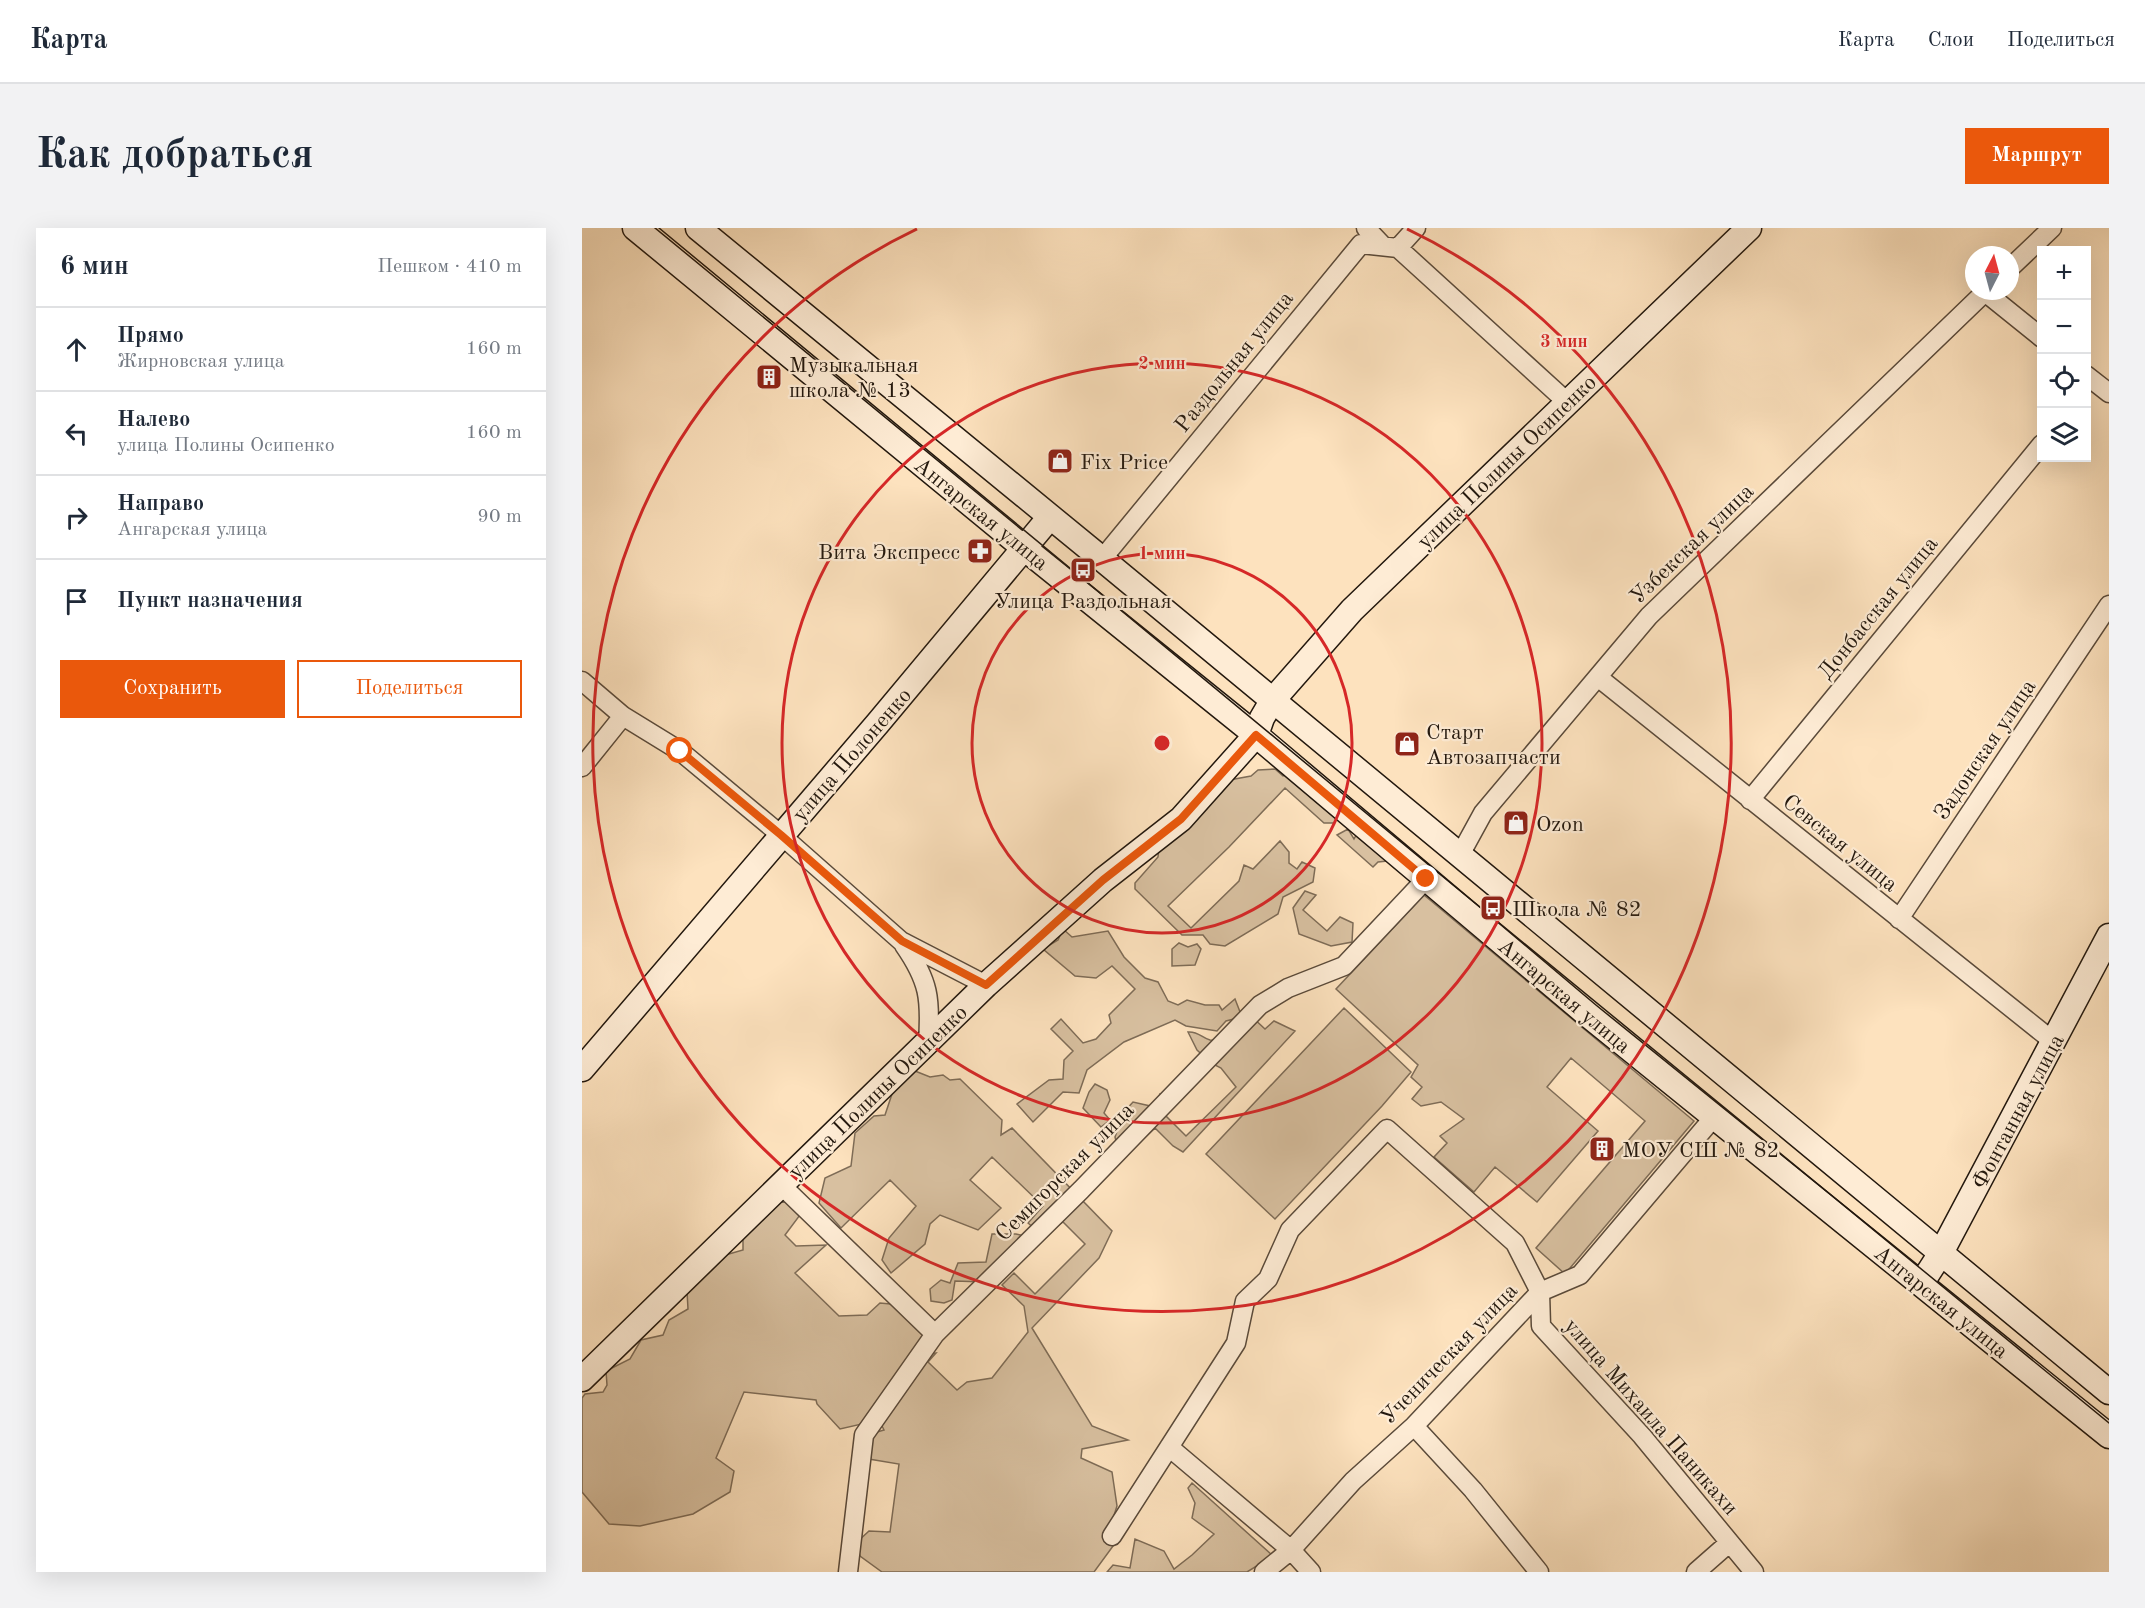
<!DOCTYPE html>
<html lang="ru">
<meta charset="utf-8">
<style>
:root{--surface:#fff;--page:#f2f2f3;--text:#1f2937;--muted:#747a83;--line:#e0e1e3;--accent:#ea580c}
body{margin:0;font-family:"Old Standard TT",serif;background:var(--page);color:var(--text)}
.controls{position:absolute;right:18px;top:18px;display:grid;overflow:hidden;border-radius:0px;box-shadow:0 6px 24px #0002}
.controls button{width:54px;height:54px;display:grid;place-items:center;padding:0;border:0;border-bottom:2px solid var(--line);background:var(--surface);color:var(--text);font:30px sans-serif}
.compass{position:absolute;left:1383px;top:18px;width:54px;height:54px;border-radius:50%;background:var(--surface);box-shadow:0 6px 24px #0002;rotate:6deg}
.stop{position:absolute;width:18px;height:18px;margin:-14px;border:4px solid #ea580c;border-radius:50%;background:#fff}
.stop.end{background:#ea580c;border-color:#fff;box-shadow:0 2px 6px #0008}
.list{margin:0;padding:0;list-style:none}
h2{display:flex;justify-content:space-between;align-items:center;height:78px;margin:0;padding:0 24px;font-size:26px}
h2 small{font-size:20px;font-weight:400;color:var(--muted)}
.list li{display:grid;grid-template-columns:39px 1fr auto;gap:18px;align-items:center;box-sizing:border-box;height:84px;padding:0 24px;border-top:2px solid var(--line)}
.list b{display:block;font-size:22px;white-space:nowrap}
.list p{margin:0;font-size:20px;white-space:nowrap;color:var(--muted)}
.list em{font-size:20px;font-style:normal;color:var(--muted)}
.actions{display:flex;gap:12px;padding:18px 24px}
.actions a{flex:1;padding:14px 0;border:2px solid var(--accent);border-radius:0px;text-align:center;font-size:21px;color:var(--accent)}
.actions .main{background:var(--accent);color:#fff}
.icon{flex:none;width:33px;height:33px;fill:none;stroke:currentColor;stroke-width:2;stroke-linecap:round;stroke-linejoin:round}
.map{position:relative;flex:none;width:1527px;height:1344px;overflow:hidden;border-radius:0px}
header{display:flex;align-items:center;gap:36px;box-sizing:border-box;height:84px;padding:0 30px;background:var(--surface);border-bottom:2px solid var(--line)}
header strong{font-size:28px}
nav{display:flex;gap:33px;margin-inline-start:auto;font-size:21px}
.intro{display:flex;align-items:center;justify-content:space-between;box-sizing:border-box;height:144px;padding:0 36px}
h1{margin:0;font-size:42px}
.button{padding:15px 27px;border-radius:0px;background:var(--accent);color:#fff;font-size:21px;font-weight:700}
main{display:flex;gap:36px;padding:0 36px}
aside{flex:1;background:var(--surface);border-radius:0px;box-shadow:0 6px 24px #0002}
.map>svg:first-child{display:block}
.green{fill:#d8c0a0;stroke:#7e6c57;stroke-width:1.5}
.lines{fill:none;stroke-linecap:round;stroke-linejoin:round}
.street-casing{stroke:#5a4a3a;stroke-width:21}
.secondary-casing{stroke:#23180e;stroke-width:27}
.street{stroke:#feecd5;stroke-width:18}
.secondary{stroke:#feecd5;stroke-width:24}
.tram{stroke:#23180e;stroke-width:1.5}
.route{stroke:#ea580c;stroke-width:8}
.ring{fill:none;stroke:#d62828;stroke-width:3}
.labels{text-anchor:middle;stroke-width:4.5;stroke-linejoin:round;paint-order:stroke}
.street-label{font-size:22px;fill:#23180e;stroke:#feecd5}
.poi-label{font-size:22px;fill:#23180e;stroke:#feecd5;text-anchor:start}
.centre{fill:#d62828;stroke:#feecd5;stroke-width:3}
.ring-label{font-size:18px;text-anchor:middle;font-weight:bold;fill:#d62828;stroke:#feecd5;stroke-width:4.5;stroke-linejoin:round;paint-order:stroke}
</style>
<header>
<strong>Карта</strong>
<nav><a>Карта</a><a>Слои</a><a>Поделиться</a></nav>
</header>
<div class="intro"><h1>Как добраться</h1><a class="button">Маршрут</a></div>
<main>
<aside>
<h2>6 мин<small>Пешком · 410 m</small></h2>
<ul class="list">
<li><svg class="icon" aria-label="ahead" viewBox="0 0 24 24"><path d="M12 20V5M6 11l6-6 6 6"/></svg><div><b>Прямо</b><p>Жирновская улица</p></div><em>160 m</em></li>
<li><svg class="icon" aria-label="left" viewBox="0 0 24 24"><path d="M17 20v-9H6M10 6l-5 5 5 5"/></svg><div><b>Налево</b><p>улица Полины Осипенко</p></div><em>160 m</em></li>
<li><svg class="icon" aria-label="right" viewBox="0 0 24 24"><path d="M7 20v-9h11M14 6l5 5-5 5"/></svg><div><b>Направо</b><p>Ангарская улица</p></div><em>90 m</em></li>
<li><svg class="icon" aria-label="arrive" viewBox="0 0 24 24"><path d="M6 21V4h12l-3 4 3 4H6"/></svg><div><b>Пункт назначения</b></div></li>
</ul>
<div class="actions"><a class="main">Сохранить</a><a>Поделиться</a></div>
</aside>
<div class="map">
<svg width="1527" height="1344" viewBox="0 0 1527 1344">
<rect width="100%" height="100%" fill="#fde2be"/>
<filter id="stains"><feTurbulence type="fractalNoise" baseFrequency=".00333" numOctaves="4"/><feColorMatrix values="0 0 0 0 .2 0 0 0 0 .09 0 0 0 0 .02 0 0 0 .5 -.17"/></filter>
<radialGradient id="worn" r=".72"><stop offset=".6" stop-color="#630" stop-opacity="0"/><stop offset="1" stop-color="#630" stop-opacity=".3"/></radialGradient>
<!-- green -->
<path class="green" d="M 707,540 L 760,583 L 752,595 L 742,595 L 703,560 L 647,619 L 586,678 L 609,700 L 657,653 L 662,637 L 671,641 L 698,613 L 707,624 L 707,635 L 715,641 L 720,634 L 733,640 L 731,654 L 701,669 L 696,686 L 643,718 L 628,716 L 621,707 L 600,707 L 553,661 L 553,655 L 576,629 L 577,619 L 601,605 L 621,584 L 623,573 L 642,553 L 669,548 L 676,542 L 693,541 L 701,548 Z
M 778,600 L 816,632 L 796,634 L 791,639 L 755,607 L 766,601 L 772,611 Z
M 723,663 L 734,667 L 721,682 L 745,703 L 758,689 L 771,695 L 770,714 L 749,718 L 717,706 L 711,680 Z
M 842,667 L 1112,893 L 983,1046 L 954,1020 L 1063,893 L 989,830 L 965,859 L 1016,903 L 955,974 L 913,939 L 892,964 L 852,929 L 865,915 L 858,908 L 882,891 L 859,874 L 839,878 L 830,871 L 840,859 L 829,849 L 836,837 L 754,761 Z
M 481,701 L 490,709 L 526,703 L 542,729 L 563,750 L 576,754 L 586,773 L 596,777 L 605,772 L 623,777 L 637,777 L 640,782 L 653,771 L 660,789 L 644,793 L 635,803 L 604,798 L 593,792 L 542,814 L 505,842 L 497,865 L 481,864 L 451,894 L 435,876 L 467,852 L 481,851 L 482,832 L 491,823 L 469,801 L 479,791 L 501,815 L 514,811 L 529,795 L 527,787 L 553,761 L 530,738 L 514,750 L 493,748 L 461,721 L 476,712 Z
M 597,715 L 606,719 L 615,716 L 619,721 L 613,737 L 590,738 L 590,721 Z
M 762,780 L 829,844 L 800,878 L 693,991 L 624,926 Z
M 669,788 L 683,801 L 692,793 L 713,803 L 601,924 L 591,918 L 573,900 L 541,930 L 538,929 L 533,909 L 542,884 L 551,874 L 573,879 L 578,866 L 587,869 L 581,885 L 604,908 L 654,859 L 639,840 L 629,835 L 615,822 L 606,804 C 616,803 620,810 628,812 C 639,814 660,794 669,788 Z
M 333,843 L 348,849 L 361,847 L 368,852 L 378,851 L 420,892 L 419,907 L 430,900 L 530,1003 L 517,1030 L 450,1100 L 510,1198 L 546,1212 L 500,1221 L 499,1230 L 530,1244 L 535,1278 L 527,1303 L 534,1314 L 512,1344 L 300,1344 L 278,1328 L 274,1315 L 287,1303 L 308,1304 L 317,1236 L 275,1229 L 274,1210 L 302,1202 L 297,1192 L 258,1201 L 235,1176 L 234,1172 L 162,1164 L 134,1230 L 152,1243 L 148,1264 L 111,1286 L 58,1298 L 27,1296 L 0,1264 L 0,1170 L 3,1166 L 21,1164 L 25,1157 L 24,1143 L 48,1131 L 59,1112 L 81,1107 L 87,1092 L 106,1081 L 105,1063 L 140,1028 L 161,1022 L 161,1005 L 199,974 L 213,975 L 218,987 L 203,1007 L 214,1018 L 244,1017 L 213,1045 L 257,1088 L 285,1087 L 298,1075 L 319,1077 L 346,1107 L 347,1126 L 354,1125 L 346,1134 L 375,1162 L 385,1154 L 410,1150 L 446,1104 L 442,1078 L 420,1057 L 432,1045 L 453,1066 L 503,1016 L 481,994 L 461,1008 L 446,995 L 461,978 L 410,929 L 388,952 L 419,980 L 396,1002 L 358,987 L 348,996 L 343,1016 L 309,1045 L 300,1032 L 307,1010 L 334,978 L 308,952 L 259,1000 L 237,975 L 243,950 L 269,938 L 273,905 L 292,888 L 303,887 L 312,860 L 321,855 Z
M 513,856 L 525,862 L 528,872 L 522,885 L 528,892 L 519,899 L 501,880 L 507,864 Z
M 410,1006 L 434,1006 L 447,1009 L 402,1054 L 373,1053 L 370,1072 L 362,1075 L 349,1073 L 348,1061 L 359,1052 L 368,1055 L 376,1035 L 404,1034 Z
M 610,1255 L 691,1328 L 665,1344 L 525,1344 L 531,1337 L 548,1340 L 553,1311 L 582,1323 L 592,1341 L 610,1327 L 632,1306 L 610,1290 L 613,1275 L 606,1260 Z"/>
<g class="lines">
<!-- street casing -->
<g class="street-casing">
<path id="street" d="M 784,0 L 801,18
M 816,20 L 985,174
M 1428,40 L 1470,0
M 1403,64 L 1460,110
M 1504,147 L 1527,165
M 520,331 L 779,16 L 816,20 L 834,0
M 1017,450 L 1472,814
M 0,453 L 41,488 L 98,523 L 199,607 L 319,713 L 404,757
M 0,539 L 41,488
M 1168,572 L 1460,216
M 878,627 L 901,585 L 1067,388 L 1404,63
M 1317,691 L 1527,377
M 322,717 C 347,753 349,771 346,814
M 199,957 L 353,1106
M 832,1198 L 891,1262 L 957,1344
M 587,1219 L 709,1322 L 729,1344
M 530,1308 L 654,1115 L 663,1073 L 686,1051 L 708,1002 L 805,901 L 933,1015 L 958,1064 L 959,1098 L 1060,1208 L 1172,1344
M 266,1344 L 282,1207 L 353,1106 L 499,962 L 678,777 L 706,760 L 762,738 L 844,651
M 682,1344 L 709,1322 L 771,1253 L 832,1198 L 958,1064 L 998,1047 L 1132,889
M 1114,1344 L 1147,1315"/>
</g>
<!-- secondary casing -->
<g class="secondary-casing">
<path id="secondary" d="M 53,0 L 442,320 L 674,507 L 1006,787 L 1527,1208
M 116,0 L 520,331 L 1527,1164
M 0,841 L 296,495 L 468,289
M 1339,1056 L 1359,1025 L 1527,708
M 0,1151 L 404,757 L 521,652 L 599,591 L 674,507 L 680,490 L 690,473 L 770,382 L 1167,0"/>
</g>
<!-- street -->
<use href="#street" class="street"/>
<!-- secondary -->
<use href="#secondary" class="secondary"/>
<!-- tram -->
<path class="tram" d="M 77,0 L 871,657 L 1527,1195"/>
</g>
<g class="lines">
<!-- route -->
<path class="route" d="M 98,523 L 199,607 L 320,713 L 404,757 L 521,652 L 599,591 L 674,507 L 844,651"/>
</g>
<!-- distance rings -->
<g class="ring">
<circle cx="580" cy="515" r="190"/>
<circle cx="580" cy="515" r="380"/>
<path d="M825 1A569 569 0 1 1 335 1"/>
</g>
<!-- icons -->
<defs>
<g id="building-square" transform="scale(1.35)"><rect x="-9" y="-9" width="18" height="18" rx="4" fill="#8f2418" stroke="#feecd5"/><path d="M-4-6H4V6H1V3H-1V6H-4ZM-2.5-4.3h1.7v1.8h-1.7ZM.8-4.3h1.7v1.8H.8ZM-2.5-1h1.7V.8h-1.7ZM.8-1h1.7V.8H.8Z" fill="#fff"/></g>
<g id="shop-square" transform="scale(1.35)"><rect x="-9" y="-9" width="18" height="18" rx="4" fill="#8f2418" stroke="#feecd5"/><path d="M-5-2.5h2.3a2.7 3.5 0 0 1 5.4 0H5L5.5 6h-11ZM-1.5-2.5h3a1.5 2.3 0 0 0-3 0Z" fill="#fff"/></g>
<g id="pharmacy-square" transform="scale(1.35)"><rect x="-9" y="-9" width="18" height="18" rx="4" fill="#8f2418" stroke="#feecd5"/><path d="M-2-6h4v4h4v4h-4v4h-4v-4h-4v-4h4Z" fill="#fff"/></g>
<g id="bus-square" transform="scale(1.35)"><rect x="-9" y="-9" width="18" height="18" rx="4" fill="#8f2418" stroke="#feecd5"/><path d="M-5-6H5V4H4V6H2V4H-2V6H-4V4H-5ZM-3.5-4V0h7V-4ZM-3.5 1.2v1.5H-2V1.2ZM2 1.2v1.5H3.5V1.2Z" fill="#fff"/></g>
</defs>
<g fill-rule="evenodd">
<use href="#building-square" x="187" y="149"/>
<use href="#shop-square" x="478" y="233"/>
<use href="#pharmacy-square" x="398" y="323"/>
<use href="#bus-square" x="501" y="342"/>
<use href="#shop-square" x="825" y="516"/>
<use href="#shop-square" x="934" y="595"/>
<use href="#bus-square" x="911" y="680"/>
<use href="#building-square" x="1020" y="921"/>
</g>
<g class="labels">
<!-- street labels -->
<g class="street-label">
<text transform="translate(651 133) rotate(-51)" y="8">Раздольная улица</text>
<text transform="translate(924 233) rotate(-44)" y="8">улица Полины Осипенко</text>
<text transform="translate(400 285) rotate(39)" y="8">Ангарская улица</text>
<text transform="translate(1109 315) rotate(-44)" y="8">Узбекская улица</text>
<text transform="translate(1295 379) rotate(-51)" y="8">Донбасская улица</text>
<text transform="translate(1402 521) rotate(-56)" y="8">Задонская улица</text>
<text transform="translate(269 526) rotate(-49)" y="8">улица Полоненко</text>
<text transform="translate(1259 614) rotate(39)" y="8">Севская улица</text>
<text transform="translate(983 767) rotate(40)" y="8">Ангарская улица</text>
<text transform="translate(295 863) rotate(-44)" y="8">улица Полины Осипенко</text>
<text transform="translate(1435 883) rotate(-62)" y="8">Фонтанная улица</text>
<text transform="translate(482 943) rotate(-45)" y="8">Семигорская улица</text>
<text transform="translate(1360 1073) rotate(39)" y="8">Ангарская улица</text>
<text transform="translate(866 1125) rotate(-46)" y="8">Ученическая улица</text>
<text transform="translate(1070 1188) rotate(49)" y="8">улица Михаила Паникахи</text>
</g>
<!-- poi labels -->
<g class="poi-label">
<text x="207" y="144">Музыкальная<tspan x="207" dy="25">школа № 13</tspan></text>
<text x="498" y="241">Fix Price</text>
<text x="378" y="331" text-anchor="end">Вита Экспресс</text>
<text x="501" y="380" text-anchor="middle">Улица Раздольная</text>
<text x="844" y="511">Старт<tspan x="844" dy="25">Автозапчасти</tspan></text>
<text x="954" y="603">Ozon</text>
<text x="930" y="688">Школа № 82</text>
<text x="1040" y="929">МОУ СШ № 82</text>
</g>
</g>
<circle cx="580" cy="515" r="9" class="centre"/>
<g class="ring-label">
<text x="982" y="119">3 мин</text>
<text x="580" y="141">2 мин</text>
<text x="580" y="331">1 мин</text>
</g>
<rect width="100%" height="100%" filter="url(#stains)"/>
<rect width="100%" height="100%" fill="url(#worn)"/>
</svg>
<div class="controls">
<button>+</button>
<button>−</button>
<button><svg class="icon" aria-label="locate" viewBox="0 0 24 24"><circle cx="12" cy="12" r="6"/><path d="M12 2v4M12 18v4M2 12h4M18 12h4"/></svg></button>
<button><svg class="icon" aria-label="layers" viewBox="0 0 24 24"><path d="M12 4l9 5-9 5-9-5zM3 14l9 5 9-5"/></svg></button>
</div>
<svg class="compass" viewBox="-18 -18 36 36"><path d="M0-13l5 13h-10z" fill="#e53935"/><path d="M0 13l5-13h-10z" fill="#747a83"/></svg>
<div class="stop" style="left:98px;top:523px"></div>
<div class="stop end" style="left:844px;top:651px"></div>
</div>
</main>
